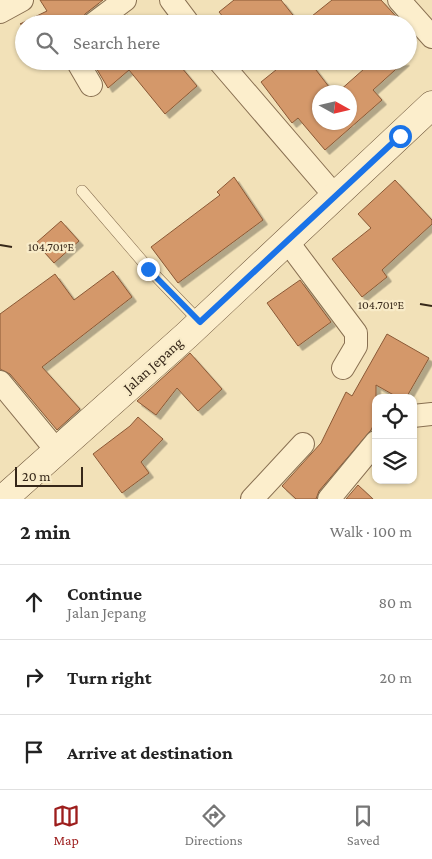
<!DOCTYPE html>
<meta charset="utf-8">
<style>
:root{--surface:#fff;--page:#f2f2f2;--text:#222;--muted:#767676;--line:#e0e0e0;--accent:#9d1e1d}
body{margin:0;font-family:"Crimson Pro",serif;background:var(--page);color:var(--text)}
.controls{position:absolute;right:15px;bottom:15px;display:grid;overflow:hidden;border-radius:10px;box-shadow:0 1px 4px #0004}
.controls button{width:45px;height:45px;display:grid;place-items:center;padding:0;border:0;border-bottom:1px solid var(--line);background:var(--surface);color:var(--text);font:25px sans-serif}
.compass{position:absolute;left:312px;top:85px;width:45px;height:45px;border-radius:50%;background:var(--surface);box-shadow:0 1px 4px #0004;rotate:98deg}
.scale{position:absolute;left:15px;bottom:12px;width:68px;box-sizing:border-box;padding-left:5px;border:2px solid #362719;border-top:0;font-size:14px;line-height:18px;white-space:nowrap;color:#362719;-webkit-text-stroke:4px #f8ebc8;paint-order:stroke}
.stop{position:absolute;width:15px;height:15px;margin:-11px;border:4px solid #1a73e8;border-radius:50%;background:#fff}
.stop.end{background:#1a73e8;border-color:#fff;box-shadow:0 1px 5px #0008}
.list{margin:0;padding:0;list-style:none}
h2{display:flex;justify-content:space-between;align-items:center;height:65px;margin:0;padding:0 20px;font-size:21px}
h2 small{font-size:16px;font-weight:400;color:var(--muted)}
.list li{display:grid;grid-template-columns:32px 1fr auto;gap:15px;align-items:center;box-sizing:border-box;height:75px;padding:0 20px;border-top:1px solid var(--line)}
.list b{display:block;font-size:19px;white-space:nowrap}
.list p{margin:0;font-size:16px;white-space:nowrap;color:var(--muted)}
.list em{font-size:16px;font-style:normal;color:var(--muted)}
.icon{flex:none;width:28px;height:28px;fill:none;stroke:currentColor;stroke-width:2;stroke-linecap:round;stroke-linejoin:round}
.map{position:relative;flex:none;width:432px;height:499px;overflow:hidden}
.search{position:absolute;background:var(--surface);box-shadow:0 1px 4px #0004;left:15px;right:15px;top:15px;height:55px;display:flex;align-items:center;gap:12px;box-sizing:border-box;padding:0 18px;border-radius:28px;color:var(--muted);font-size:19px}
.sheet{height:290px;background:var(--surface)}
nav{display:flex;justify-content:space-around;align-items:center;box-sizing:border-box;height:70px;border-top:1px solid var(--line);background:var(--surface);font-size:14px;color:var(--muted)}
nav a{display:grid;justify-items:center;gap:2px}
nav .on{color:var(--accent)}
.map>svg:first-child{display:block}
.building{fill:#d4986a;stroke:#8a5936;filter:url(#shadow)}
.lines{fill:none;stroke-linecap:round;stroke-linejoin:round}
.lane-casing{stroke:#897052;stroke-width:12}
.street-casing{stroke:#897052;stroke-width:24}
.secondary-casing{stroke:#6a5136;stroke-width:29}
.lane{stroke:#fceecc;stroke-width:11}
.street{stroke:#fceecc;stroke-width:22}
.secondary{stroke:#fceecc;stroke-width:28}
.route{stroke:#1a73e8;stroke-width:6}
.ticks{fill:none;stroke:#362719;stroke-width:2}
.labels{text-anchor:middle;stroke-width:4.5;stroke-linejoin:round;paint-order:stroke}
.street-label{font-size:15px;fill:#362719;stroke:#f8ebc8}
.ticks-label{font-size:12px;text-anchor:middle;fill:#362719;stroke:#f8ebc8;stroke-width:4.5;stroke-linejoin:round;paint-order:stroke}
</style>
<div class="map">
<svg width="432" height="499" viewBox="0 0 432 499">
<defs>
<filter id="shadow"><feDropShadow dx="4.5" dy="4.5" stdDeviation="0" flood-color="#0004"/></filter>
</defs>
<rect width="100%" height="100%" fill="#f2e1b8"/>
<!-- building -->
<path class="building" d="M 40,0 L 103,0 L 85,14 L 80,24 L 20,24 L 47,11 Z
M 234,0 L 281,0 L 300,24 L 229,24 L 219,12 Z
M 332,0 L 381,0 L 403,24 L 302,24 Z
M 128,15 L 135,24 L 115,24 Z
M 92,61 L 176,61 L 197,86 L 165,114 L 129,70 L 108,88 Z
M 287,61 L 309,61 L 333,92 L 320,92 L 320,122 L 350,122 L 350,92 L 338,92 L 373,61 L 405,61 L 373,90 L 382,100 L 325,150 L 298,118 L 292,123 L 261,82 Z
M 234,177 L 263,220 L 178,283 L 151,247 L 220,195 L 217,192 Z
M 395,180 L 432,220 L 432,224 L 382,270 L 387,277 L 362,297 L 332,259 L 371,228 L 358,214 Z
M 61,221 L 79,241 L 54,263 L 36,243 Z
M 113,271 L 132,297 L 42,367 L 80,409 L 57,430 L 10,374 L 0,369 L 0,314 L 55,274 L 74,300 Z
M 300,280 L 331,322 L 298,346 L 267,303 Z
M 387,334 L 429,358 L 406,398 L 399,398 L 376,385 L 376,420 L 371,430 L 319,491 L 316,499 L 296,499 L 282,486 L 321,443 L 346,392 L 352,396 Z
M 190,353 L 222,389 L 198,411 L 177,388 L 156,415 L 137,401 Z
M 138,417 L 163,439 L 141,462 L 149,473 L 122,493 L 93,454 L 130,426 Z
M 358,485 L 373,499 L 346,499 Z"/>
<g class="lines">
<!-- lane casing -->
<g class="lane-casing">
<path id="lane" d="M 82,191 L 149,269 L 201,323"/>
</g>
<!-- street casing -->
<g class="street-casing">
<path id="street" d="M 171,0 L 189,24
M 399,0 L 432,37
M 0,12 L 22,0
M 93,24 L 125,0
M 77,61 L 91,85
M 219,61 L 335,196
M 287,241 L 356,333 L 356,346 L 343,368
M 0,382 L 57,451
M 413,416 L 432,414
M 252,499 L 303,444
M 329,499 L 376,442"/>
</g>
<!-- secondary casing -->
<g class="secondary-casing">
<path id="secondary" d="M 3,499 L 187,335 L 432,105"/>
</g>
<!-- lane -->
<use href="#lane" class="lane"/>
<!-- street -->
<use href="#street" class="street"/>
<!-- secondary -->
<use href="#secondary" class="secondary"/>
</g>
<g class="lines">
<!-- route -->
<path class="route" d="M 148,269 L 200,322 L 400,136"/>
</g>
<!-- ticks -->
<path class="ticks" d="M 0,245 L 12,247M 420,304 L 432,306"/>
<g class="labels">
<!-- street labels -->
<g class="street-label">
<text transform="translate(153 365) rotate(-42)" y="5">Jalan Jepang</text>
</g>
</g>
<g class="ticks-label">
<text x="51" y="251">104.701°E</text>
<text x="381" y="309">104.701°E</text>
</g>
</svg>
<div class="controls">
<button><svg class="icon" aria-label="locate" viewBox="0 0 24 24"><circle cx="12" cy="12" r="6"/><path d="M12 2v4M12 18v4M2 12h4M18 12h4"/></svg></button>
<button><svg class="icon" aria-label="layers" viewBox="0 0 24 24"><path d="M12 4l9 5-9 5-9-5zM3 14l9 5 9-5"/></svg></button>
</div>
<svg class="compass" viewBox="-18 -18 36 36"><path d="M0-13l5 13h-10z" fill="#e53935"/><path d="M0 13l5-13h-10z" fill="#767676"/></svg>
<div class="scale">20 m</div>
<div class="stop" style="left:400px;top:136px"></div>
<div class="stop end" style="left:148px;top:269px"></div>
<div class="search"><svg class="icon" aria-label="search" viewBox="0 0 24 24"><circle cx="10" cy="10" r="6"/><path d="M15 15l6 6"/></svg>Search here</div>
</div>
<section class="sheet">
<h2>2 min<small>Walk · 100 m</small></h2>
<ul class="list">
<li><svg class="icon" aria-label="ahead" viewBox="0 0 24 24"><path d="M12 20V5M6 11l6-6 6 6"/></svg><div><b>Continue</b><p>Jalan Jepang</p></div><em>80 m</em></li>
<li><svg class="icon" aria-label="right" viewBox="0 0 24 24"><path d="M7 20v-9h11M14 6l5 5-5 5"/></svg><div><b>Turn right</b></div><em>20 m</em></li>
<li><svg class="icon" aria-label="arrive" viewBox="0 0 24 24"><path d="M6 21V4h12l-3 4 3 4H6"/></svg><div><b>Arrive at destination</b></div></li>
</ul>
</section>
<nav>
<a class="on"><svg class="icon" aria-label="map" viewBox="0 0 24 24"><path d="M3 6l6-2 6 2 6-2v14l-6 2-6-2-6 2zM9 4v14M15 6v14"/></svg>Map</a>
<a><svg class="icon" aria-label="directions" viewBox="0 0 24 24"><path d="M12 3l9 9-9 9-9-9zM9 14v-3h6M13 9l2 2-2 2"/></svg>Directions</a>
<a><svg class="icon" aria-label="saved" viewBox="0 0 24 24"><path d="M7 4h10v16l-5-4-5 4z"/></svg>Saved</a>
</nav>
